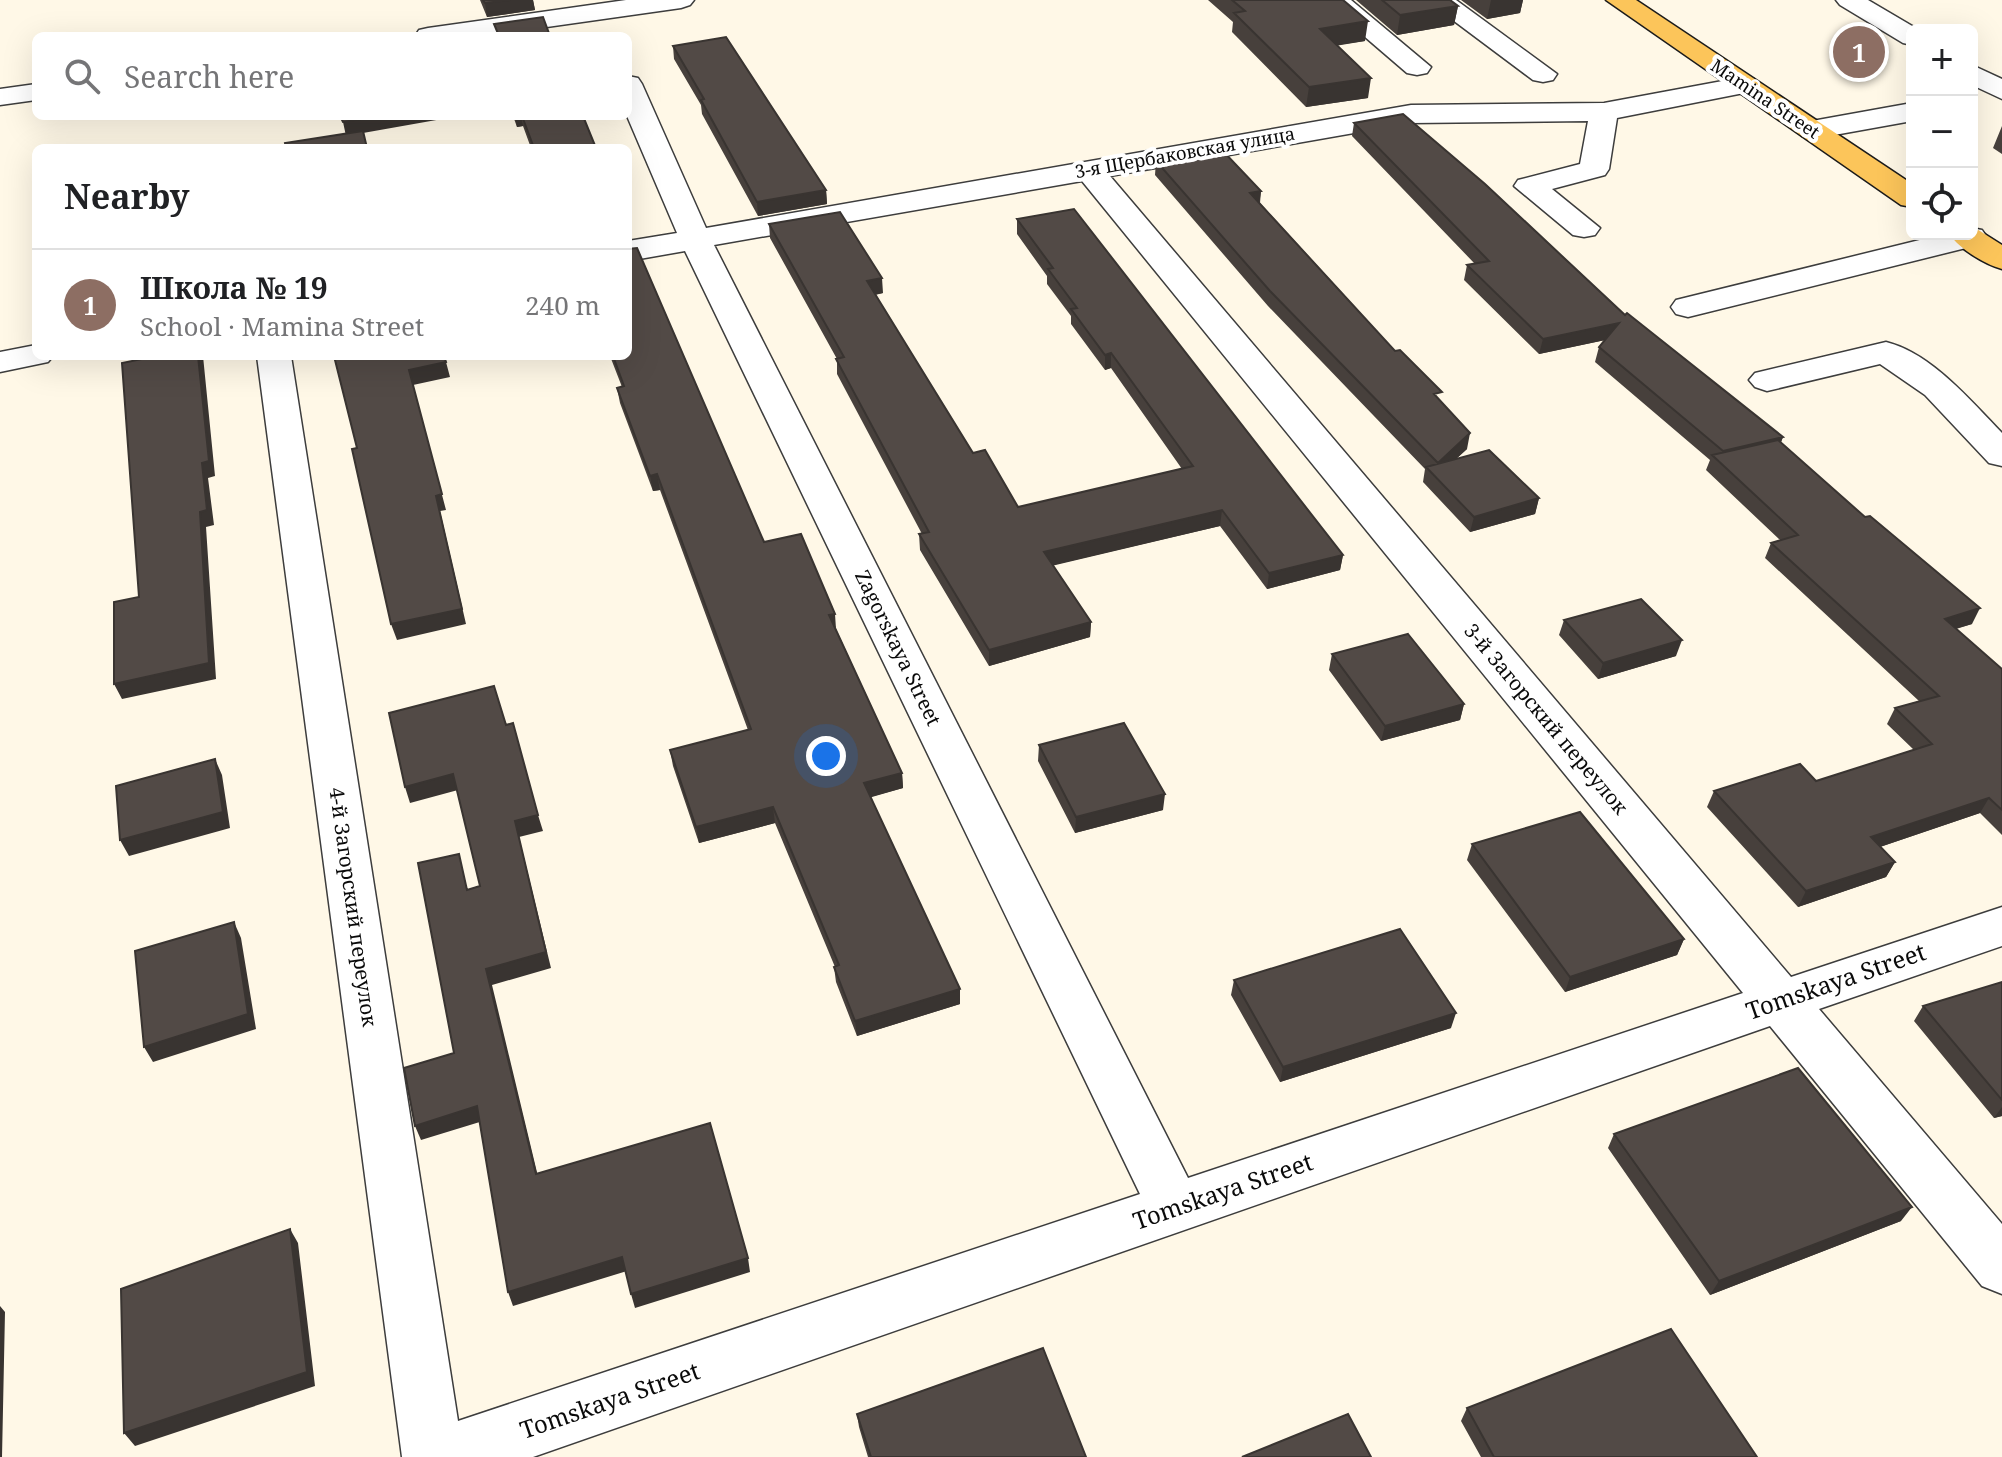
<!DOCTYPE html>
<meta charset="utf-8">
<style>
:root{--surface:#fff;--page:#f6f6f6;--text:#202124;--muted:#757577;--line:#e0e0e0;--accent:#bb2036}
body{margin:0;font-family:"Noto Serif",serif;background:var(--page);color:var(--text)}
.controls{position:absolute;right:24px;top:24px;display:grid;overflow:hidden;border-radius:12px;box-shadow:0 8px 32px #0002}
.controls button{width:72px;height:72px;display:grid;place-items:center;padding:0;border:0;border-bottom:2px solid var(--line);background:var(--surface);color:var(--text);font:40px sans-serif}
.you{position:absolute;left:826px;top:756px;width:28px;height:28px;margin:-20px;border:6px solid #fff;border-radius:50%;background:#1a73e8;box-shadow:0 0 0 12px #1a73e833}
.badge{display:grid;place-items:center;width:52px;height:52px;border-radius:50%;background:var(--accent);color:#fff;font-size:26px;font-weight:700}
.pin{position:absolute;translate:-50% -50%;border:4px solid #fff;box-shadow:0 2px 8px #0006}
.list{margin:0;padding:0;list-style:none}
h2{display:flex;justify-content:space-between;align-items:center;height:104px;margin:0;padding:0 32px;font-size:34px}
h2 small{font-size:26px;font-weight:400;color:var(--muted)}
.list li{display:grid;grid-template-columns:52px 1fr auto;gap:24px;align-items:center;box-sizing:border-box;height:112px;padding:0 32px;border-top:2px solid var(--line)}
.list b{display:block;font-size:30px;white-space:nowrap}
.list p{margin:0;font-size:26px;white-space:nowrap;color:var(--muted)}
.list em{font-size:26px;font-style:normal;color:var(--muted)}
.icon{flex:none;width:44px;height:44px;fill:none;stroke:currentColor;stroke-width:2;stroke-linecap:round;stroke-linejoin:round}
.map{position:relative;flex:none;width:2002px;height:1457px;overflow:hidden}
.search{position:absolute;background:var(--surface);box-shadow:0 8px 32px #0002;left:32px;top:32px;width:600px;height:88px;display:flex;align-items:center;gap:20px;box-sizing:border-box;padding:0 28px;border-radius:12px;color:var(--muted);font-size:30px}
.panel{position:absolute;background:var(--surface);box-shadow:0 8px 32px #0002;left:32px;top:144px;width:600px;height:216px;border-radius:12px}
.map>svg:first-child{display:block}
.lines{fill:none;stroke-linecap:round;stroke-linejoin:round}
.minor-casing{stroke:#3d3d3d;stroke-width:3}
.major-casing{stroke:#1b1b1b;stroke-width:3}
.minor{fill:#fff;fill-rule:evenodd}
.major{fill:#fcc55a;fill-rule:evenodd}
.wall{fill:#47403c}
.shaded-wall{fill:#393431}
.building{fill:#524a46;stroke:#393431;stroke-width:2}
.labels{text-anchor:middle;stroke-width:8;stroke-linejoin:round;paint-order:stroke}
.far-street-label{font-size:18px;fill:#0a0a0a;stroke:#fff}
.street-label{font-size:20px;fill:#0a0a0a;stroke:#fff}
.near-street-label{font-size:24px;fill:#0a0a0a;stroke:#fff}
</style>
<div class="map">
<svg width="2002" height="1457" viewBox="0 0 2002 1457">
<rect width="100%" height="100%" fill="#fff8e7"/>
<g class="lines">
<!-- minor casing -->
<g class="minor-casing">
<path id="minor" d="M 626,0 L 694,0 L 690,5 L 681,8 L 484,36 L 415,36 L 419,30 L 428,28 Z
M 1322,0 L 1351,0 L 1431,67 L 1427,73 L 1417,75 L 1407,73 Z
M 1426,0 L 1456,0 L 1557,74 L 1553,80 L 1543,82 L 1533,80 Z
M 1836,0 L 1868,0 L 1919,30 L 1912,30 L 1912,45 L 1903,43 L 1840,5 Z
M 1972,65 L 2002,79 L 2002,99 L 1972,85 Z
M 628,76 L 638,78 L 642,84 L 706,228 L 1411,105 L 1604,103 L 1744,77 L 1754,79 L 1758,85 L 1754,91 L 1617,118 L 1609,169 L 1605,175 L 1552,189 L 1600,228 L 1595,235 L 1584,237 L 1573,235 L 1514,186 L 1518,180 L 1580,164 L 1588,121 L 1411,123 L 1110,176 L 1791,977 L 2002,907 L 2002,946 L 1819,1009 L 2002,1224 L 2002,1294 L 1982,1286 L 1770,1026 L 533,1457 L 402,1457 L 257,356 L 291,356 L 458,1421 L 1140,1194 L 685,251 L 628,261 L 628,241 L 677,233 L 627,116 ZM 1082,181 L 1743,993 L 1188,1178 L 714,245 Z
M 36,84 L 36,100 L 0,105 L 0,89 Z
M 1912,103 L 1912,121 L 1812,139 L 1802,136 L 1797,130 L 1802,124 L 1812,121 Z
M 1972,228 L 1982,230 L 1987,237 L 1982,244 L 1688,317 L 1676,314 L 1671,307 L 1676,300 L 1944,234 L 1972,234 Z
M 1886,342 C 1931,353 1971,401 2002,433 L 2002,466 L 1989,463 L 1925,395 L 1880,364 L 1767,391 L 1755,387 L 1749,380 L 1755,373 Z
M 36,345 L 36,356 L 53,356 L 48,362 L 0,372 L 0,352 Z"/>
</g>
<!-- major casing -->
<g class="major-casing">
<path id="major" d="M 1606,0 L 1636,0 L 1912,184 L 1912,207 L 1901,205 Z
M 1972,226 L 2002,245 L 2002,269 C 1984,264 1960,249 1949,234 L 1972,234 Z"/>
</g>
<!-- minor -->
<use href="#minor" class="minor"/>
<!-- major -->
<use href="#major" class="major"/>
</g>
<!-- wall -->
<path class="wall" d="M 480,0 L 533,0 L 535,10 L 487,17 Z
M 1208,0 L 1343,0 L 1365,41 L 1337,45 L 1368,98 L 1306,107 L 1232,32 L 1233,22 Z
M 1356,0 L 1450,0 L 1458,6 L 1454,25 L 1397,35 Z
M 1461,0 L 1523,0 L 1520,13 L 1487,19 Z
M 673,46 L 826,190 L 827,204 L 758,216 L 702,114 L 701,105 L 674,59 Z
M 513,116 L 583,116 L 596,148 L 531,148 L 523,126 L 517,127 Z
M 1354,123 L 1625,315 L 1783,437 L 1781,442 L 1972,624 L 1956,629 L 2002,669 L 2002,835 L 1980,813 L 1880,847 L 1895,862 L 1886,877 L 1798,907 L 1707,807 L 1714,791 L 1816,781 L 1914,750 L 1887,724 L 1895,708 L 1919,701 L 1765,558 L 1771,543 L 1780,540 L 1706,470 L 1710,460 L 1595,362 L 1599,347 L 1605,340 L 1539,354 L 1464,280 L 1467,265 L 1475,264 L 1352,136 Z
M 2002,126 L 2002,154 L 1993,148 Z
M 1156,161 L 1261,191 L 1260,203 L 1440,400 L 1467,449 L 1456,459 L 1539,498 L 1535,514 L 1470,532 L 1423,482 L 1425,469 L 1268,306 L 1155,175 Z
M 1017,219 L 1343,555 L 1340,570 L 1267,589 L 1220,526 L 1053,565 L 1091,622 L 1090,637 L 989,666 L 920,550 L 919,534 L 922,534 L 837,374 L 837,359 L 770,238 L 769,224 L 883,293 L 875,295 L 973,453 L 1018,507 L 1182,469 L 1111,368 L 1105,370 L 1071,324 L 1071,316 L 1047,284 L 1047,276 L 1017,234 Z
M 610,356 L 628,356 L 764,542 L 836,629 L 902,773 L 903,788 L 870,797 L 960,989 L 960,1004 L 857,1036 L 836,982 L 834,967 L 835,967 L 775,823 L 699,843 L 673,766 L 670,750 L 748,730 L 660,490 L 653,491 L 620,403 L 617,388 L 622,387 Z
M 1564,620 L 1676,656 L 1598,679 L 1559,635 Z
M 1332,654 L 1464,704 L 1460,720 L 1381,741 L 1329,670 Z
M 1039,745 L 1163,810 L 1075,833 L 1038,761 Z
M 1472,844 L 1684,939 L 1677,955 L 1565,992 L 1467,860 Z
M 1234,980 L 1451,1028 L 1280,1082 L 1231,995 Z
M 2002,982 L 2002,1116 L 1994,1118 L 1914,1021 L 1923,1006 Z
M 1614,1134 L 1901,1221 L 1710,1295 L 1608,1148 Z
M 1467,1408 L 1757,1457 L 1481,1457 L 1461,1421 Z
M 857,1414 L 1086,1457 L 868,1457 L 859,1427 Z"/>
<!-- shaded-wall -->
<path class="shaded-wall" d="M 510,0 L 533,0 L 535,10 L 487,17 L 485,3 Z
M 1491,0 L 1523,0 L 1520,13 L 1487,19 Z
M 1458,6 L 1454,25 L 1397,35 L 1400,15 Z
M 1368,21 L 1365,41 L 1317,49 L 1320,29 Z
M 1371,78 L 1368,98 L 1306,107 L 1309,87 Z
M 379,116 L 459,116 L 346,136 L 343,122 Z
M 515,116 L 521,116 L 523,126 L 517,127 Z
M 826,190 L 827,204 L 758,216 L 757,202 Z
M 1261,191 L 1259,205 L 1250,193 Z
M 882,278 L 883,293 L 868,296 L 867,281 Z
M 1619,323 L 1615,338 L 1539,354 L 1543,339 Z
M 1111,353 L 1111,368 L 1105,370 L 1105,355 Z
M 198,356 L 203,356 L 215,476 L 208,478 L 214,525 L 206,527 L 216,679 L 122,699 L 114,684 L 200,512 L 202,463 Z
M 446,362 L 450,377 L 413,385 L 446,510 L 440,511 L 466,624 L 397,640 L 391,624 L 436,496 L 409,370 Z
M 1470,433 L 1467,449 L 1436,477 L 1438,463 Z
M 1783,437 L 1777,452 L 1719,462 L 1723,451 Z
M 657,474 L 660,490 L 653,491 L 650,476 Z
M 1539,498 L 1535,514 L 1470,532 L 1474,517 Z
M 1222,510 L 1220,526 L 1043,568 L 1044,552 Z
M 1343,555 L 1340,570 L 1267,589 L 1269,573 Z
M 1980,608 L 1972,624 L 1937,634 L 1945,619 Z
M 835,614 L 836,629 L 829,615 Z
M 1091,622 L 1090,637 L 989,666 L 989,650 Z
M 1682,640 L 1676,656 L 1598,679 L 1603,663 Z
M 1464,704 L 1460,720 L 1381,741 L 1385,726 Z
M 215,759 L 222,775 L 230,828 L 129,856 L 120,840 Z
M 902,773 L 903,788 L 865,799 L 864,783 Z
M 453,774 L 458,790 L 410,803 L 405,787 Z
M 1165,794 L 1163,810 L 1075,833 L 1076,817 Z
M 1989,798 L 1980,813 L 1862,853 L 1871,837 Z
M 773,807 L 775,823 L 699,843 L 696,827 Z
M 538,815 L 543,831 L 519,837 L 551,968 L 492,985 L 541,1189 L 536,1174 L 486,969 L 515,821 Z
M 1895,862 L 1886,877 L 1798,907 L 1806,891 Z
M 234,922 L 241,938 L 256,1029 L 153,1062 L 144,1047 Z
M 1684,939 L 1677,955 L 1565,992 L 1570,977 Z
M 960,989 L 960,1004 L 857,1036 L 855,1021 Z
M 1456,1013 L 1451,1028 L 1280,1082 L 1283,1067 Z
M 477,1106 L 483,1121 L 421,1140 L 415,1126 Z
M 2002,1107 L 2002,1116 L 1994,1118 Z
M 1912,1207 L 1901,1221 L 1710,1295 L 1719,1281 Z
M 290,1229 L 298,1243 L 315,1386 L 135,1446 L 124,1433 Z
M 622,1257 L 627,1271 L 513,1306 L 508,1292 Z
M 748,1258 L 750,1272 L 635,1308 L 631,1294 Z
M 0,1306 L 5,1312 L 2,1457 L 0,1457 Z"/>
<!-- building -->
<path class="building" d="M 483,0 L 510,0 L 485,3 Z
M 1232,0 L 1343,0 L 1368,21 L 1320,29 L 1371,78 L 1309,87 L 1234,13 L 1245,11 Z
M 1382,0 L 1450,0 L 1458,6 L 1400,15 Z
M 543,17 L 550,36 L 499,36 L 494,24 Z
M 726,37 L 826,190 L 757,202 L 701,100 L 704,99 L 673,46 Z
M 1403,114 L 1485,184 L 1625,315 L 1627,313 L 1783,437 L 1723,451 L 1599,347 L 1619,323 L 1543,339 L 1467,265 L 1489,261 L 1354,123 Z
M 340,116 L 379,116 L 343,122 Z
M 522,116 L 583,116 L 596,148 L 534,148 Z
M 363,131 L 367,148 L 286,148 L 285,143 Z
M 1221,149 L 1261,191 L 1250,193 L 1395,351 L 1400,350 L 1442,392 L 1434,394 L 1470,433 L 1438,463 L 1270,291 L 1156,161 Z
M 1074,209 L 1343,555 L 1269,573 L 1222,510 L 1044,552 L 1091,622 L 989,650 L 919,534 L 929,532 L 836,359 L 844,357 L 769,224 L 840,212 L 882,278 L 867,281 L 973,453 L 985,450 L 1018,507 L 1193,466 L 1111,353 L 1105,355 L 1071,309 L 1077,308 L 1048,269 L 1053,268 L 1017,219 Z
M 637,248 L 764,542 L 801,534 L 835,614 L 829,615 L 902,773 L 864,783 L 960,989 L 855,1021 L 834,967 L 839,965 L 773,807 L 696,827 L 670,750 L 751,729 L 657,474 L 650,476 L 617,388 L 624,386 L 613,356 L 628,356 L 628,249 Z
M 147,356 L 198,356 L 209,461 L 202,463 L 207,510 L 200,512 L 209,663 L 114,684 L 114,602 L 139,597 L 122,363 L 147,358 Z
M 334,356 L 444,356 L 446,362 L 409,370 L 442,494 L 436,496 L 462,609 L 391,624 L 352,449 L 357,448 Z
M 1778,440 L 1865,517 L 1870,516 L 1980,608 L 1945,619 L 2002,669 L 2002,810 L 1989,798 L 1871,837 L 1895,862 L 1806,891 L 1714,791 L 1800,764 L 1816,781 L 1932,744 L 1895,708 L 1939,696 L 1771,543 L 1798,535 L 1712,455 Z
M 1489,450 L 1539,498 L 1474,517 L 1426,467 Z
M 1641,599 L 1682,640 L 1603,663 L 1564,620 Z
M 1408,634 L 1464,704 L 1385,726 L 1332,654 Z
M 494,686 L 506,725 L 513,723 L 538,815 L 515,821 L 546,952 L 486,969 L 536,1174 L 710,1123 L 748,1258 L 631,1294 L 622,1257 L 508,1292 L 477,1106 L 415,1126 L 404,1068 L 454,1053 L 418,863 L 459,854 L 467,890 L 480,886 L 453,774 L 405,787 L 389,713 Z
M 1124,723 L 1165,794 L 1076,817 L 1039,745 Z
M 215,759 L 223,812 L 120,840 L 116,786 Z
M 1580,812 L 1684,939 L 1570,977 L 1472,844 Z
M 234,922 L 248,1014 L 144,1047 L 135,951 Z
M 1400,929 L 1456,1013 L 1283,1067 L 1234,980 Z
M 2002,982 L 2002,1100 L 1923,1006 Z
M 1798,1068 L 1912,1207 L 1719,1281 L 1614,1134 Z
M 290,1229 L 307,1372 L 124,1433 L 121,1289 Z
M 1671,1329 L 1757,1457 L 1494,1457 L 1467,1408 Z
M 1043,1348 L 1086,1457 L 871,1457 L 857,1414 Z
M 1348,1414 L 1371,1457 L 1242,1457 Z"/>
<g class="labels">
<!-- far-street labels -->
<g class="far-street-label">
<text transform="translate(1765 99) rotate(34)" y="6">Mamina Street</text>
<text transform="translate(1185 153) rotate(-10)" y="6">3-я Щербаковская улица</text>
</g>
<!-- street labels -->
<g class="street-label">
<text transform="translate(898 648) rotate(64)" y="7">Zagorskaya Street</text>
<text transform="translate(1546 719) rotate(50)" y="7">3-й Загорский переулок</text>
<text transform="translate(353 907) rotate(82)" y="7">4-й Загорский переулок</text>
</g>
<!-- near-street labels -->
<g class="near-street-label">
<text transform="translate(1836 982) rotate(-19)" y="8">Tomskaya Street</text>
<text transform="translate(1223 1192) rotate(-19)" y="8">Tomskaya Street</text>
<text transform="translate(610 1401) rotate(-19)" y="8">Tomskaya Street</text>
</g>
</g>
</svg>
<div class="controls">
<button>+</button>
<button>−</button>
<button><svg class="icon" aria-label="locate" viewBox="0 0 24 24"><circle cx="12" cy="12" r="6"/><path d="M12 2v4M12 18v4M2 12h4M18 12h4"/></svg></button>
</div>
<div class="you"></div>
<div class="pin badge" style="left:1859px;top:52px;background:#8d6e63">1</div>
<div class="search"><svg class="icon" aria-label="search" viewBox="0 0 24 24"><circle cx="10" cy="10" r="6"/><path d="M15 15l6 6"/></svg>Search here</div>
<section class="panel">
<h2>Nearby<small></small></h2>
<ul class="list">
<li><span class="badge" style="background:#8d6e63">1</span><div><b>Школа № 19</b><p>School · Mamina Street</p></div><em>240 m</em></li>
</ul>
</section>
</div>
